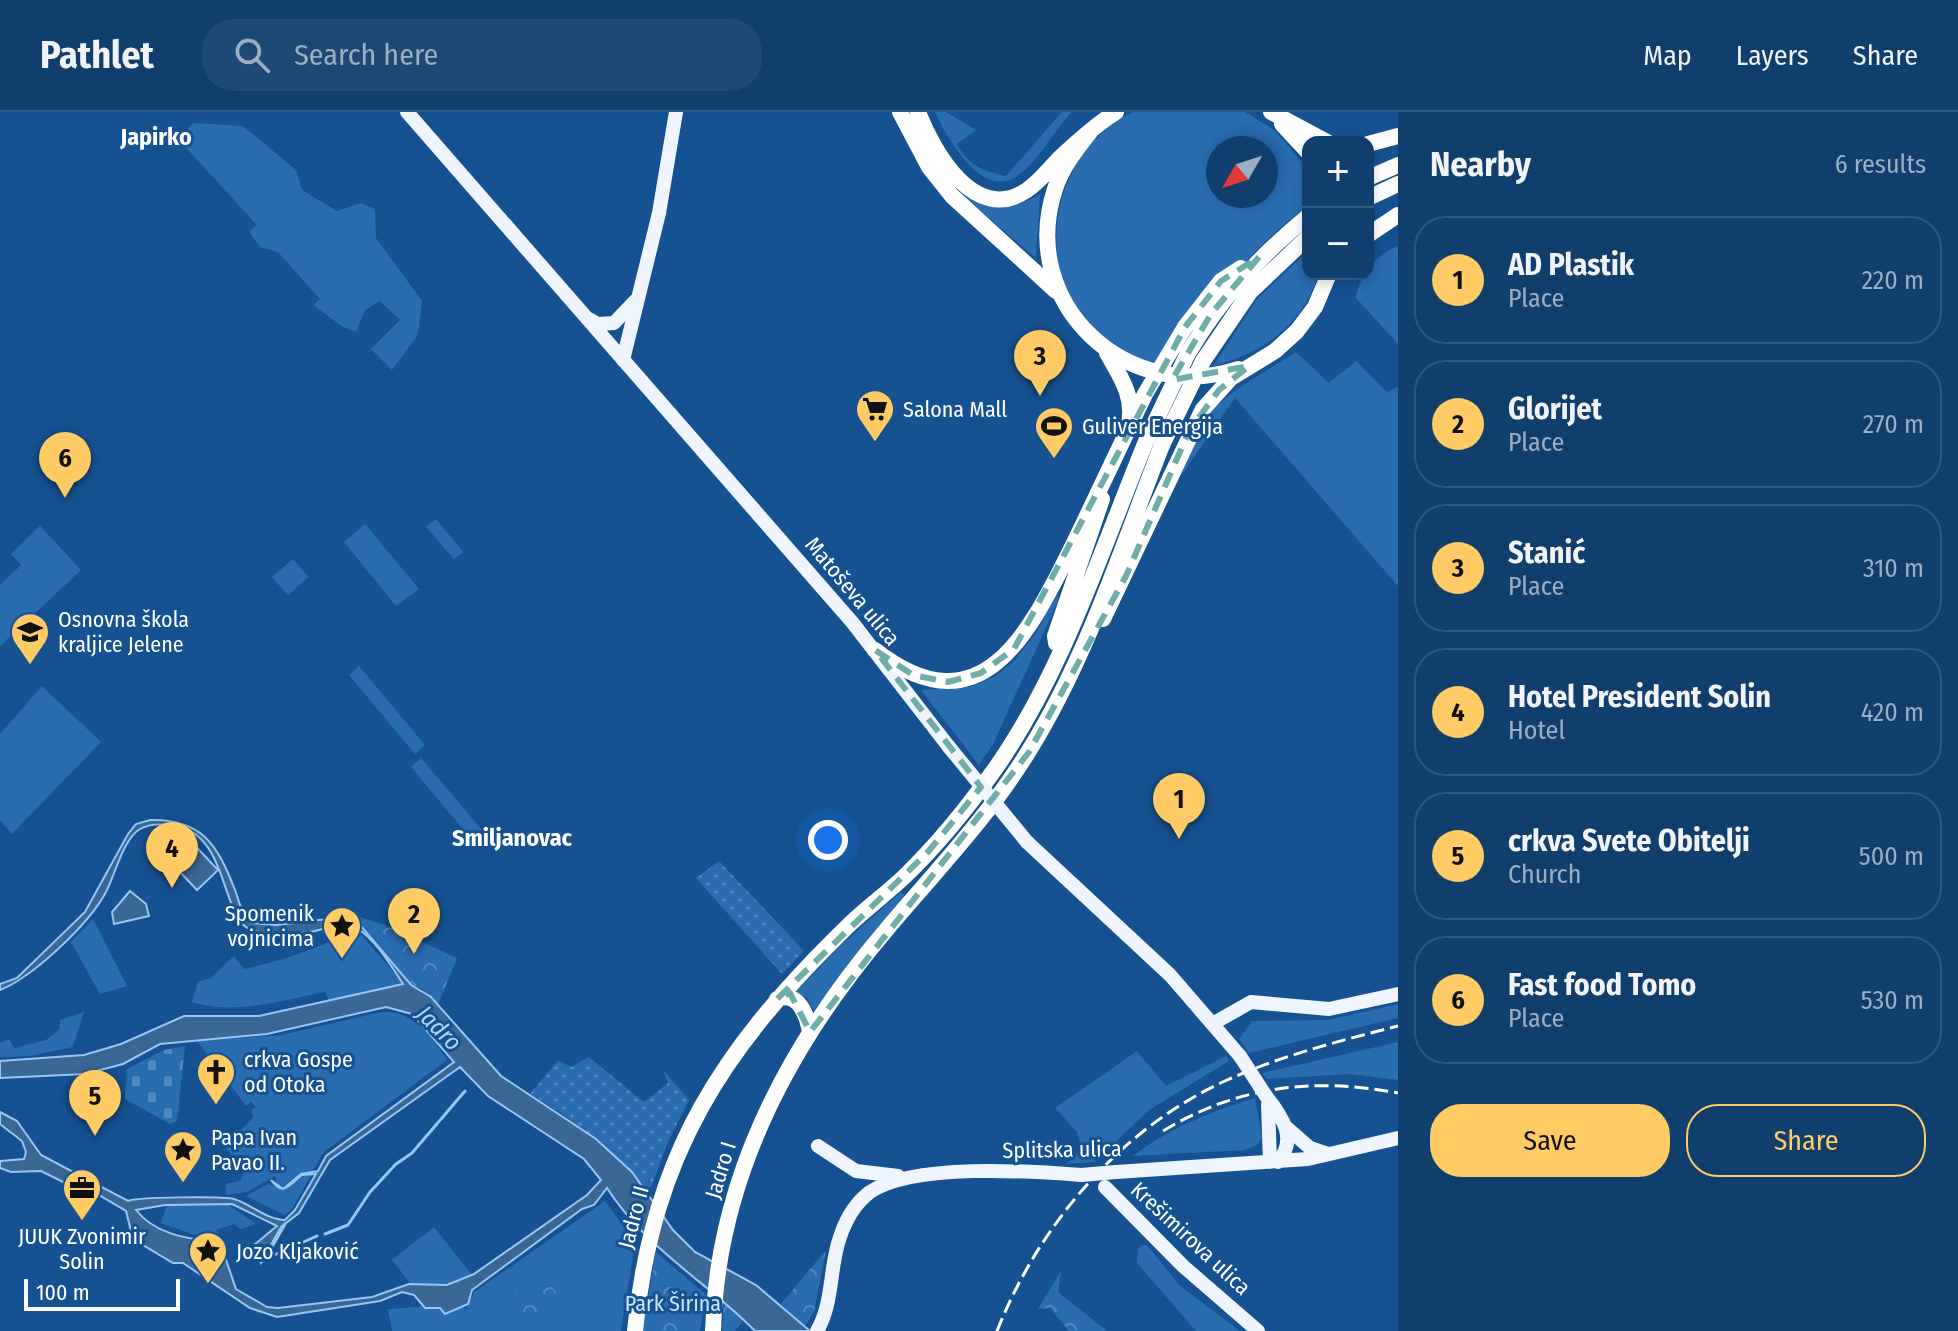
<!DOCTYPE html>
<meta charset="utf-8">
<style>
:root{--surface:#103e6d;--page:#1e4975;--text:#f1f3f6;--muted:#9caec2;--line:#305780;--accent:#ffcb64}
body{margin:0;font-family:"Fira Sans Condensed",sans-serif;background:var(--page);color:var(--text)}
.controls{position:absolute;right:24px;top:24px;display:grid;overflow:hidden;border-radius:16px;box-shadow:0 4px 12px #0003}
.controls button{width:72px;height:72px;display:grid;place-items:center;padding:0;border:0;border-bottom:2px solid var(--line);background:var(--surface);color:var(--text);font:40px sans-serif}
.compass{position:absolute;left:1206px;top:24px;width:72px;height:72px;border-radius:50%;background:var(--surface);box-shadow:0 4px 12px #0003;rotate:231deg}
.scale{position:absolute;left:24px;bottom:20px;width:156px;box-sizing:border-box;padding-left:8px;border:4px solid #fff;border-top:0;font-size:22px;line-height:28px;white-space:nowrap;color:#fff;-webkit-text-stroke:6px #165291;paint-order:stroke}
.you{position:absolute;left:828px;top:728px;width:28px;height:28px;margin:-20px;border:6px solid #fff;border-radius:50%;background:#1a73e8;box-shadow:0 0 0 12px #1a73e833}
.badge{display:grid;place-items:center;width:52px;height:52px;border-radius:50%;background:var(--accent);color:#111;font-size:26px;font-weight:700}
.pin{position:absolute;translate:-50% -66px;filter:drop-shadow(0 2px 4px #0008)}
.pin::after{content:'';position:absolute;top:42px;width:28px;height:24px;background:inherit;clip-path:polygon(0 0,100% 0,50% 100%)}
.list{margin:0;padding:0;list-style:none}
h2{display:flex;justify-content:space-between;align-items:center;height:104px;margin:0;padding:0 32px;font-size:34px}
h2 small{font-size:26px;font-weight:400;color:var(--muted)}
.list li{display:grid;grid-template-columns:52px 1fr auto;gap:24px;align-items:center;box-sizing:border-box;height:128px;margin:0 16px 16px;padding:0 16px;border:2px solid var(--line);border-radius:32px}
.list b{display:block;font-size:30px;white-space:nowrap}
.list p{margin:0;font-size:26px;white-space:nowrap;color:var(--muted)}
.list em{font-size:26px;font-style:normal;color:var(--muted)}
.actions{display:flex;gap:16px;padding:24px 32px}
.actions a{flex:1;padding:18px 0;border:2px solid var(--accent);border-radius:32px;text-align:center;font-size:28px;color:var(--accent)}
.actions .main{background:var(--accent);color:#111}
.icon{flex:none;width:44px;height:44px;fill:none;stroke:currentColor;stroke-width:2;stroke-linecap:round;stroke-linejoin:round}
.map{position:relative;flex:none;width:1398px;height:1219px;overflow:hidden}
header{display:flex;align-items:center;gap:48px;box-sizing:border-box;height:112px;padding:0 40px;background:var(--surface);border-bottom:2px solid var(--line)}
header strong{font-size:38px}
nav{display:flex;gap:44px;margin-inline-start:auto;font-size:28px}
.search{width:560px;height:72px;background:var(--page);display:flex;align-items:center;gap:20px;box-sizing:border-box;padding:0 28px;border-radius:32px;color:var(--muted);font-size:30px}
main{display:flex}
aside{flex:1;background:var(--surface)}
.map>svg:first-child{display:block}
.grass{fill:#296cb0;fill-rule:evenodd}
.forest{fill:url(#forest-crowns)}
.cemetery{fill:url(#cemetery-stones)}
.garden{fill:url(#garden-dots)}
.water{fill:#3b6794;stroke:#97c6f3;stroke-width:2;fill-rule:evenodd}
.lines{fill:none;stroke-linecap:round;stroke-linejoin:round}
.stream{stroke:#97c6f3;stroke-width:3}
.major{stroke:#eef5ff;stroke-width:14}
.highway{stroke:#fff;stroke-width:16}
.rail{stroke:#fff;stroke-width:3;stroke-dasharray:14 6;stroke-linecap:butt}
.major-bridge{stroke:#eef5ff;stroke-width:14}
.highway-bridge{stroke:#fff;stroke-width:16}
.marked{fill:none;stroke:#6fada8;stroke-width:6;stroke-dasharray:16 10;stroke-linejoin:round}
.labels{text-anchor:middle;stroke-width:6;stroke-linejoin:round;paint-order:stroke}
.poi-label{font-size:22px;fill:#fff;stroke:#165291;text-anchor:start}
.street-label{font-size:22px;fill:#fff;stroke:#165291}
.park-label{font-size:22px;fill:#cbe3fb;stroke:#165291}
.neighbourhood-label{font-size:24px;font-weight:bold;fill:#fff;stroke:#165291}
.water-label{font-size:24px;font-style:italic;fill:#b0d4f7;stroke:#165291}
</style>
<header>
<strong>Pathlet</strong>
<div class="search"><svg class="icon" aria-label="search" viewBox="0 0 24 24"><circle cx="10" cy="10" r="6"/><path d="M15 15l6 6"/></svg>Search here</div>
<nav><a>Map</a><a>Layers</a><a>Share</a></nav>
</header>
<main>
<div class="map">
<svg width="1398" height="1219" viewBox="0 0 1398 1219">
<defs>
<pattern id="forest-crowns" width="20" height="18" patternUnits="userSpaceOnUse" patternTransform="scale(2)"><rect width="20" height="18" fill="#296cb0"/><path d="M2 6a3 3 0 1 1 6 0M12 15a3 3 0 1 1 6 0" fill="none" stroke="#5489c0"/></pattern>
<pattern id="cemetery-stones" width="16" height="16" patternUnits="userSpaceOnUse" patternTransform="scale(2)"><rect width="16" height="16" fill="#296cb0"/><path d="M2 7V4a2 2 0 0 1 4 0v3zM10 15v-3a2 2 0 0 1 4 0v3z" fill="#5489c0"/></pattern>
<pattern id="garden-dots" width="8" height="8" patternUnits="userSpaceOnUse" patternTransform="scale(2)"><rect width="8" height="8" fill="#296cb0"/><path d="M2 2h.1M6 6h.1" fill="none" stroke="#5489c0" stroke-width="1.8" stroke-linecap="round"/></pattern>
</defs>
<rect width="100%" height="100%" fill="#165291"/>
<!-- grass -->
<path class="grass" d="M 935,0 L 946,0 L 976,18 L 957,32 C 969,54 983,59 1006,64 L 1062,0 L 1072,0 C 1052,20 1038,52 1014,66 C 980,85 946,24 935,0 Z
M 1133,0 L 1245,0 L 1274,18 L 1308,57 L 1308,94 C 1247,139 1205,193 1167,258 C 1136,247 1105,237 1084,209 C 1032,142 1056,37 1133,0 ZM 1218,36 L 1266,36 L 1266,84 L 1218,84 Z
M 193,11 L 243,14 L 296,58 L 302,78 L 337,99 L 361,91 L 375,97 L 376,126 L 422,189 L 418,223 L 392,258 L 371,237 L 400,208 L 380,189 L 365,198 L 356,220 L 343,215 L 313,193 L 320,187 L 278,140 L 260,135 L 249,119 L 257,113 L 179,28 Z
M 960,82 C 990,98 1011,99 1040,82 L 1036,146 Z
M 1398,134 L 1398,232 L 1356,186 C 1359,163 1376,143 1398,134 Z
M 1308,139 L 1308,162 L 1319,162 C 1302,213 1264,241 1213,254 L 1257,187 Z
M 1296,240 L 1329,271 L 1356,249 L 1387,280 L 1398,275 L 1398,474 L 1235,286 L 1180,365 L 1210,300 L 1234,279 Z
M 436,407 L 463,440 L 454,447 L 426,415 Z
M 365,412 L 419,477 L 396,494 L 344,430 Z
M 40,414 L 81,458 L 0,534 L 0,473 L 21,453 L 11,442 Z
M 293,447 L 309,465 L 288,483 L 272,465 Z
M 1057,483 L 1059,487 L 993,632 L 979,653 L 921,578 L 970,575 L 996,564 L 1015,548 L 1036,521 Z
M 359,554 L 425,633 L 415,642 L 349,563 Z
M 42,574 L 101,630 L 12,722 L 0,708 L 0,622 Z
M 421,646 L 488,725 L 477,734 L 411,655 Z
M 901,780 L 908,787 L 814,899 L 807,886 L 796,880 L 840,834 Z
M 93,807 L 127,874 L 100,882 L 71,830 Z
M 356,817 L 404,872 L 329,889 L 325,880 C 283,888 234,904 192,890 L 198,870 L 211,866 L 234,844 L 244,857 C 285,848 320,836 356,817 Z
M 1398,892 L 1398,906 L 1249,941 L 1239,927 L 1252,909 L 1328,908 Z
M 84,900 L 73,935 L 29,944 L 0,945 L 0,931 L 9,927 L 14,936 L 46,928 L 59,918 L 60,908 Z
M 381,900 C 411,896 432,925 447,948 L 324,1040 L 312,1060 L 301,1062 L 282,1076 L 277,1074 L 275,1064 L 247,1080 L 226,1083 L 226,1072 L 240,1069 L 244,1059 L 224,1033 L 254,1005 L 251,999 L 256,995 L 251,990 L 246,994 L 197,929 L 281,923 Z
M 1398,930 L 1398,968 L 1350,962 L 1267,967 L 1262,961 Z
M 1137,939 L 1166,974 L 1226,944 L 1229,949 L 1149,998 L 1094,1050 L 1066,1052 L 1082,1039 L 1077,1020 L 1055,996 Z
M 1255,986 L 1262,1026 L 1257,1033 L 1245,1038 L 1133,1044 C 1169,1016 1212,999 1255,986 Z
M 312,1062 L 292,1097 L 285,1103 L 246,1084 L 268,1072 C 297,1083 287,1065 312,1062 Z
M 605,1089 L 635,1131 L 621,1219 L 392,1219 L 388,1197 L 454,1192 L 466,1197 L 474,1180 Z
M 227,1092 L 256,1112 L 240,1117 L 234,1112 L 216,1118 L 222,1127 L 192,1122 L 161,1111 L 167,1093 Z
M 434,1115 L 471,1162 L 445,1173 L 410,1171 L 392,1148 Z
M 1142,1133 L 1147,1133 L 1179,1173 L 1240,1219 L 1196,1219 L 1137,1151 L 1138,1137 Z"/>
<!-- forest -->
<path class="forest" d="M 334,797 L 385,813 L 457,846 L 438,893 L 422,877 L 411,873 L 361,814 L 343,807 Z
M 826,1138 L 814,1200 L 805,1214 L 781,1192 Z
M 656,1140 L 706,1183 L 700,1219 L 642,1219 Z
M 1061,1159 L 1058,1180 L 1107,1219 L 1069,1219 L 1050,1196 L 1038,1197 Z
M 547,1170 L 556,1180 L 552,1198 L 537,1208 L 520,1203 L 514,1186 L 518,1177 Z
M 724,1190 L 744,1208 L 735,1219 L 722,1219 Z"/>
<!-- cemetery -->
<path class="cemetery" d="M 185,934 L 177,1009 L 170,1012 L 125,987 L 127,957 L 164,938 Z"/>
<!-- garden -->
<path class="garden" d="M 719,749 L 804,839 L 782,862 L 696,766 Z
M 589,945 L 644,990 L 668,971 L 663,958 L 689,988 L 668,1030 L 648,1083 C 617,1040 575,1009 530,982 L 558,948 L 571,955 Z"/>
<!-- water -->
<path class="water" d="M 150,708 C 202,707 217,732 235,778 C 240,791 240,800 251,811 L 276,813 L 337,806 L 361,814 L 411,873 L 431,885 L 501,964 L 596,1027 L 632,1060 L 673,1118 L 695,1140 L 756,1173 L 810,1219 L 755,1219 C 706,1169 646,1137 607,1076 L 594,1093 L 582,1097 L 472,1178 L 468,1192 L 445,1202 L 440,1196 L 425,1196 L 414,1183 L 402,1180 L 380,1189 L 277,1205 L 250,1196 L 183,1151 L 173,1151 L 133,1127 L 126,1099 L 80,1072 L 67,1072 L 41,1059 L 11,1060 L 0,1056 L 0,1049 L 24,1047 L 26,1040 L 22,1029 L 0,1012 L 0,1000 L 17,1009 L 41,1043 L 128,1089 C 136,1085 223,1084 234,1087 C 251,1092 267,1108 285,1108 L 295,1098 L 316,1062 L 302,1063 C 289,1073 283,1085 271,1068 L 283,1077 L 301,1062 L 318,1059 L 326,1044 L 454,950 L 412,902 L 386,895 L 267,922 L 160,932 L 123,952 L 85,962 L 0,966 L 0,949 L 84,943 L 121,932 L 184,904 L 259,904 L 403,872 C 392,855 375,826 356,816 C 339,808 326,818 309,820 C 292,823 271,823 254,819 C 220,812 231,724 176,714 C 165,712 150,711 140,717 C 123,727 115,763 106,780 C 89,812 33,865 0,878 L 0,872 L 17,866 L 85,800 L 128,722 L 136,712 ZM 460,955 L 488,984 L 584,1047 L 601,1068 L 587,1083 L 474,1162 L 447,1173 L 409,1172 L 372,1185 L 278,1196 L 267,1195 L 236,1177 L 224,1142 L 213,1129 C 185,1127 154,1121 136,1098 L 165,1093 L 232,1092 L 277,1114 L 254,1133 L 261,1151 L 281,1115 L 299,1101 L 330,1048 Z
M 184,722 L 218,758 L 197,778 L 163,742 Z
M 130,779 L 146,792 L 149,804 L 114,812 L 112,800 Z"/>
<g class="lines">
<!-- stream -->
<path class="stream" d="M 325,1122 L 348,1113 L 370,1080 L 396,1052 L 412,1041 L 465,979
M 265,1147 L 317,1124
M 265,1147 L 285,1112"/>
<!-- major -->
<path class="major" d="M 407,0 L 852,510 L 949,635
M 589,207 L 598,212 L 614,211 L 636,188
M 623,248 L 659,101 L 676,0
M 1027,730 L 1170,863 L 1240,944
M 1214,911 L 1251,890 L 1329,897 L 1398,882
M 1266,984 C 1282,1004 1298,1027 1278,1050
M 1268,992 L 1270,1050
M 1286,1015 L 1310,1036 L 1328,1042
M 818,1034 L 856,1059 L 898,1064
M 1116,1060 L 1308,1047 L 1398,1026
M 1105,1075 L 1183,1154 L 1258,1219
M 817,1219 C 834,1189 829,1156 840,1125 C 846,1107 855,1091 870,1080 C 914,1051 1028,1059 1081,1063"/>
<!-- highway -->
<path class="highway" d="M 900,0 L 929,55 L 952,84 L 1056,179
M 918,0 C 933,39 975,114 1027,78 C 1041,69 1051,54 1063,43 C 1079,28 1097,12 1116,0
M 1271,0 L 1327,30
M 1282,12 L 1308,40
M 1090,20 C 1076,38 1062,55 1055,77 C 1017,192 1127,293 1238,257
M 1368,32 L 1398,24
M 1368,66 L 1398,53
M 1368,86 L 1398,72
M 1368,123 L 1398,103
M 1185,215 L 1221,169 L 1241,156
M 1107,241 C 1121,265 1136,287 1128,316
M 1188,241 C 1223,183 1257,147 1308,104
M 1203,249 L 1250,180 L 1308,125
M 1103,507 L 1203,297 L 1231,266 L 1275,239 L 1297,219 L 1315,195 L 1329,162
M 1056,531 L 1055,524 L 1102,387
M 875,538 C 985,624 1033,513 1076,427
M 777,887 C 798,878 807,903 810,920
M 635,1219 C 652,1041 724,934 850,812 C 868,795 887,781 905,764 C 938,732 968,695 995,657 C 1064,559 1101,438 1147,327
M 713,1219 C 717,1065 789,932 887,817 C 936,759 990,703 1030,637 C 1088,543 1122,435 1162,333"/>
<!-- rail -->
<path class="rail" d="M 1163,1019 C 1237,974 1314,965 1398,981
M 997,1219 C 1039,1113 1120,1017 1225,969 C 1280,944 1339,929 1398,914"/>
<!-- major-bridge -->
<path class="major-bridge" d="M 949,635 L 1027,730
M 1240,944 L 1266,984
M 1081,1063 L 1116,1060"/>
<!-- highway-bridge -->
<path class="highway-bridge" d="M 1147,327 L 1188,241
M 1162,333 L 1203,249
M 1076,427 L 1145,282 L 1185,215"/>
</g>
<!-- marked area -->
<path class="marked" d="M 1259,145 L 1211,202 L 1172,268 L 1249,254 L 1219,278 L 1189,319 L 1126,464 L 1029,640 L 810,920 L 790,881 L 777,887 L 928,740 L 981,675 L 875,538 L 913,563 L 948,570 L 981,561 L 1014,537 L 1185,215 L 1221,169 Z"/>
<!-- icons -->
<defs>
<g id="supermarket-pin" transform="scale(2)"><path d="M0 17L-7.5 6A9.5 9.5 0 1 1 7.5 6Z" fill="#ffcb64" stroke="#165291"/><path d="M-6-5.5h2.5l.6 2H6L4.5 2H-2.5L-4.4-4H-6ZM-1.5 3.2a1.3 1.3 0 1 0 .1 0ZM3 3.2a1.3 1.3 0 1 0 .1 0Z" fill="#111"/></g>
<g id="stadium-pin" transform="scale(2)"><path d="M0 17L-7.5 6A9.5 9.5 0 1 1 7.5 6Z" fill="#ffcb64" stroke="#165291"/><path d="M0-5a6.5 5 0 1 0 0 10a6.5 5 0 1 0 0-10ZM-3.5-1.8h7v3.6h-7Z" fill="#111"/></g>
<g id="school-pin" transform="scale(2)"><path d="M0 17L-7.5 6A9.5 9.5 0 1 1 7.5 6Z" fill="#ffcb64" stroke="#165291"/><path d="M0-5L7-2L0 1L-7-2ZM-4 1L0 2.5L4 1V4Q0 6-4 4Z" fill="#111"/></g>
<g id="sight-pin" transform="scale(2)"><path d="M0 17L-7.5 6A9.5 9.5 0 1 1 7.5 6Z" fill="#ffcb64" stroke="#165291"/><path d="M0-6L1.8-2.2L6-1.7L2.9 1.2L3.7 5.4L0 3.3L-3.7 5.4L-2.9 1.2L-6-1.7L-1.8-2.2Z" fill="#111"/></g>
<g id="church-pin" transform="scale(2)"><path d="M0 17L-7.5 6A9.5 9.5 0 1 1 7.5 6Z" fill="#ffcb64" stroke="#165291"/><path d="M-1.2-6h2.4v3.5h3.3v2.4h-3.3V6h-2.4V-.1h-3.3v-2.4h3.3Z" fill="#111"/></g>
<g id="office-pin" transform="scale(2)"><path d="M0 17L-7.5 6A9.5 9.5 0 1 1 7.5 6Z" fill="#ffcb64" stroke="#165291"/><path d="M-6-3h4V-5.5h4V-3h4V5H-6ZM-1-4.5V-3h2v-1.5ZM-6 0V1H6V0Z" fill="#111"/></g>
</defs>
<g fill-rule="evenodd">
<use href="#supermarket-pin" x="875" y="297"/>
<use href="#stadium-pin" x="1054" y="314"/>
<use href="#school-pin" x="30" y="520"/>
<use href="#sight-pin" x="342" y="814"/>
<use href="#church-pin" x="216" y="960"/>
<use href="#sight-pin" x="183" y="1038"/>
<use href="#office-pin" x="82" y="1076"/>
<use href="#sight-pin" x="208" y="1139"/>
</g>
<g class="labels">
<!-- poi labels -->
<g class="poi-label">
<text x="903" y="305">Salona Mall</text>
<text x="1082" y="322">Guliver Energija</text>
<text x="58" y="515">Osnovna škola<tspan x="58" dy="25">kraljice Jelene</tspan></text>
<text x="314" y="809" text-anchor="end">Spomenik<tspan x="314" dy="25">vojnicima</tspan></text>
<text x="244" y="955">crkva Gospe<tspan x="244" dy="25">od Otoka</tspan></text>
<text x="211" y="1033">Papa Ivan<tspan x="211" dy="25">Pavao II.</tspan></text>
<text x="82" y="1132" text-anchor="middle">JUUK Zvonimir<tspan x="82" dy="25">Solin</tspan></text>
<text x="236" y="1147">Jozo Kljaković</text>
</g>
<!-- street labels -->
<g class="street-label">
<text transform="translate(853 479) rotate(50)" y="8">Matoševa ulica</text>
<text transform="translate(1062 1037) rotate(-1)" y="8">Splitska ulica</text>
<text transform="translate(720 1058) rotate(-73)" y="8">Jadro I</text>
<text transform="translate(633 1105) rotate(-75)" y="8">Jadro II</text>
<text transform="translate(1191 1126) rotate(43)" y="8">Krešimirova ulica</text>
</g>
<!-- park labels -->
<g class="park-label">
<text x="673" y="1199">Park Širina</text>
</g>
<!-- neighbourhood labels -->
<g class="neighbourhood-label">
<text x="156" y="33">Japirko</text>
<text x="512" y="734">Smiljanovac</text>
</g>
<!-- water labels -->
<g class="water-label">
<text transform="translate(439 916) rotate(45)" y="8">Jadro</text>
</g>
</g>
</svg>
<div class="controls">
<button>+</button>
<button>−</button>
</div>
<svg class="compass" viewBox="-18 -18 36 36"><path d="M0-13l5 13h-10z" fill="#e53935"/><path d="M0 13l5-13h-10z" fill="#9caec2"/></svg>
<div class="scale">100 m</div>
<div class="you"></div>
<div class="pin badge" style="left:1179px;top:727px">1</div>
<div class="pin badge" style="left:414px;top:842px">2</div>
<div class="pin badge" style="left:1040px;top:284px">3</div>
<div class="pin badge" style="left:172px;top:776px">4</div>
<div class="pin badge" style="left:95px;top:1024px">5</div>
<div class="pin badge" style="left:65px;top:386px">6</div>
</div>
<aside>
<h2>Nearby<small>6 results</small></h2>
<ul class="list">
<li><span class="badge">1</span><div><b>AD Plastik</b><p>Place</p></div><em>220 m</em></li>
<li><span class="badge">2</span><div><b>Glorijet</b><p>Place</p></div><em>270 m</em></li>
<li><span class="badge">3</span><div><b>Stanić</b><p>Place</p></div><em>310 m</em></li>
<li><span class="badge">4</span><div><b>Hotel President Solin</b><p>Hotel</p></div><em>420 m</em></li>
<li><span class="badge">5</span><div><b>crkva Svete Obitelji</b><p>Church</p></div><em>500 m</em></li>
<li><span class="badge">6</span><div><b>Fast food Tomo</b><p>Place</p></div><em>530 m</em></li>
</ul>
<div class="actions"><a class="main">Save</a><a>Share</a></div>
</aside>
</main>
